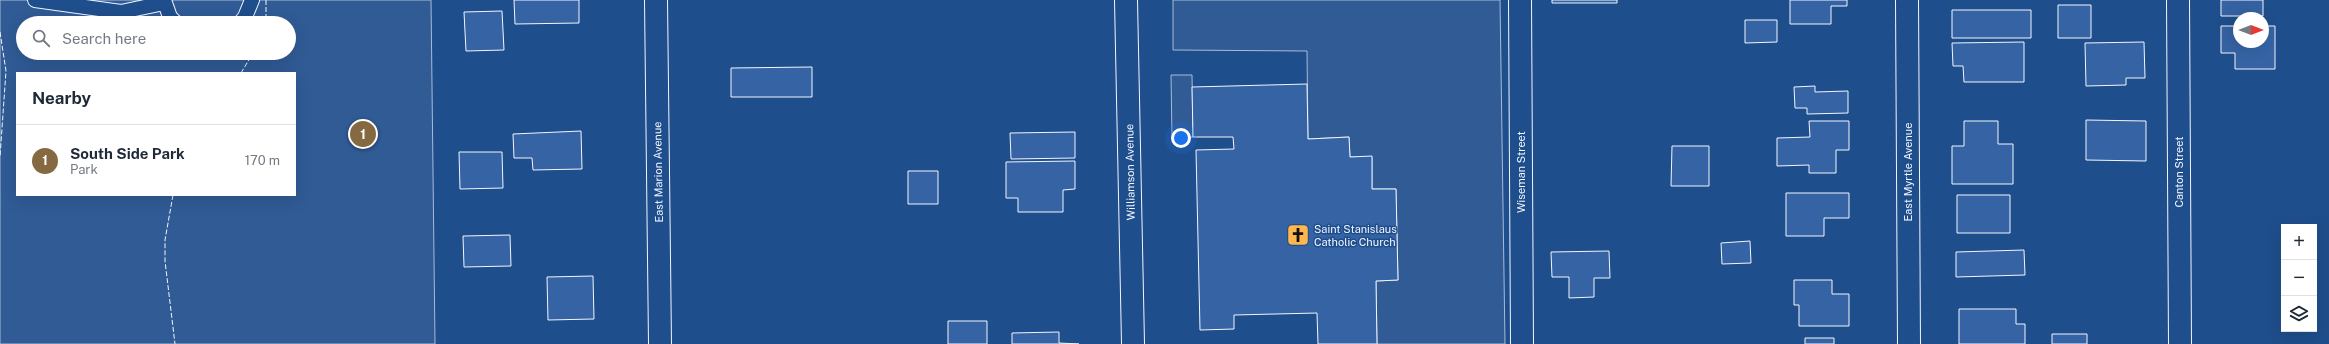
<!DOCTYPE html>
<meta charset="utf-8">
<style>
:root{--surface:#fff;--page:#f6f6f7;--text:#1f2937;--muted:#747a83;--line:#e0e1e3;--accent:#846941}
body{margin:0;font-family:"Public Sans",sans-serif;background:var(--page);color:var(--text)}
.controls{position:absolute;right:12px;bottom:12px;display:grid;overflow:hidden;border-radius:0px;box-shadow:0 4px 16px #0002}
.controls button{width:36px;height:36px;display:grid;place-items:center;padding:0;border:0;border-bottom:1px solid var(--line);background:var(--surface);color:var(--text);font:20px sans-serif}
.compass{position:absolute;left:2233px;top:12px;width:36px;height:36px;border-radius:50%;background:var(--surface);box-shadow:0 4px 16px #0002;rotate:90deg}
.you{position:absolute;left:1181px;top:138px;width:14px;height:14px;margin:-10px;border:3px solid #fff;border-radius:50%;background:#1a73e8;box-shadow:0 0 0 6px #1a73e833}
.badge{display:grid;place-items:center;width:26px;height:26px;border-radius:50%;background:var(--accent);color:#fff;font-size:13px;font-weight:700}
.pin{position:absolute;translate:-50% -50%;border:2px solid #fff;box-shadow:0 1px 4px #0006}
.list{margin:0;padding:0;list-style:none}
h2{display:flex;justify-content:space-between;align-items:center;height:52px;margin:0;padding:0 16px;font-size:17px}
h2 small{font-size:13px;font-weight:400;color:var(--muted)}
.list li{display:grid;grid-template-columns:26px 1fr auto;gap:12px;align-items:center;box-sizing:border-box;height:72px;padding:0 16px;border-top:1px solid var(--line)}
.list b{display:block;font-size:15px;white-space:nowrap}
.list p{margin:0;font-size:13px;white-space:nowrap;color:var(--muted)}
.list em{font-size:13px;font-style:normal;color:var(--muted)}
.icon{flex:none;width:22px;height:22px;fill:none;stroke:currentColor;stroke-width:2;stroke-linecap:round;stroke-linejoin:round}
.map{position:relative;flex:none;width:2329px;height:344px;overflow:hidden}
.search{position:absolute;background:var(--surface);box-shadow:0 4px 16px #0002;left:16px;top:16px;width:280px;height:44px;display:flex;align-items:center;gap:10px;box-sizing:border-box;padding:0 14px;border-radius:22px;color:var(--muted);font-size:15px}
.panel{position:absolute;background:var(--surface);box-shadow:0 4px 16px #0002;left:16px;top:72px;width:280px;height:124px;border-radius:0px}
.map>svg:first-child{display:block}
.built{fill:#305b95;stroke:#a8bbd7;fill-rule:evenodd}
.building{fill:#3563a3;stroke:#f2f6ff}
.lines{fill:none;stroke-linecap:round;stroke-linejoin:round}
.lane-casing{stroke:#f2f6ff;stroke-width:16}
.street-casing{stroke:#f2f6ff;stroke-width:24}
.primary-casing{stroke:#f2f6ff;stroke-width:24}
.lane{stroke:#1f4e8c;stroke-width:14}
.street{stroke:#1f4e8c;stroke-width:22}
.primary{stroke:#1f4e8c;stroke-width:22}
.fence{stroke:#f2f6ff;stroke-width:1;stroke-dasharray:5 2;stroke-linecap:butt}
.labels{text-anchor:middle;stroke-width:3;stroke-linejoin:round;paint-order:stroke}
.street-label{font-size:11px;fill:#f2f6ff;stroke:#1f4e8c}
.poi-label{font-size:11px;fill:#f2f6ff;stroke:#1f4e8c;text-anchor:start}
</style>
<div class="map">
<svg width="2329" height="344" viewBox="0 0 2329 344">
<rect width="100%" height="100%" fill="#1f4e8c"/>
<!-- built -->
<path class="built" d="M 0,0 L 431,0 L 435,344 L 0,344 ZM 23,23 L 289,23 L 289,53 L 23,53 ZM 17,73 L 295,73 L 295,195 L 17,195 Z
M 1173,0 L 1500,0 L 1505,344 L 1377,344 L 1376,281 L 1398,280 L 1396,189 L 1372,189 L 1372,157 L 1350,157 L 1349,137 L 1308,139 L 1307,51 L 1173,50 Z
M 1171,75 L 1192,75 L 1193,137 L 1172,138 Z"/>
<!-- building -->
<path class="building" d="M 514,0 L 579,0 L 579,23 L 515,24 Z
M 1552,0 L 1617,0 L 1617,3 L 1552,3 Z
M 1790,0 L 1847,0 L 1847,6 L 1831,6 L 1831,24 L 1790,24 Z
M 2221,0 L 2263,0 L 2263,16 L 2221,16 Z
M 2058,5 L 2091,5 L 2091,38 L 2058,38 Z
M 1952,10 L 2031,10 L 2031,38 L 1952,38 Z
M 502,11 L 504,50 L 466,51 L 464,12 Z
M 1745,20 L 1777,20 L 1777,42 L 1745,43 Z
M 2221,26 L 2239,26 L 2239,42 L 2263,42 L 2263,26 L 2275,26 L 2275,69 L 2235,69 L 2235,53 L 2221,53 Z
M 2024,42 L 2024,82 L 1964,82 L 1963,66 L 1953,66 L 1952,43 Z
M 2144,42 L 2145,78 L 2126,78 L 2126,85 L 2086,86 L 2085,43 Z
M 812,67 L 812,97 L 731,97 L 731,68 Z
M 1307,84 L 1308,139 L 1349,137 L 1350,157 L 1372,156 L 1372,189 L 1396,189 L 1398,280 L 1376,281 L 1377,344 L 1318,344 L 1317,313 L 1234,315 L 1234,329 L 1200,330 L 1196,150 L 1234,149 L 1233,137 L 1193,137 L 1192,87 Z
M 1815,86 L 1815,92 L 1848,91 L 1848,113 L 1807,114 L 1807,108 L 1795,108 L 1794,87 Z
M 2086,120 L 2146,121 L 2146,161 L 2086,160 Z
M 1809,121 L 1849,121 L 1849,150 L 1836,150 L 1836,173 L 1809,173 L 1809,165 L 1777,166 L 1777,138 L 1810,137 Z
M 1964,121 L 1998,121 L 1998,144 L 2013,144 L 2013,184 L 1952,184 L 1952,146 L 1964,146 Z
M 581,131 L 582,169 L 533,170 L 532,158 L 514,158 L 513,134 Z
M 1075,132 L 1075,158 L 1011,159 L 1010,133 Z
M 1672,146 L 1709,146 L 1709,186 L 1671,186 Z
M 459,152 L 502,152 L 503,188 L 460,189 Z
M 1075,161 L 1075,189 L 1063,190 L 1063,212 L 1018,212 L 1018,198 L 1006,198 L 1006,162 Z
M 908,171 L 938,171 L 938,204 L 908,204 Z
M 1786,193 L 1849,193 L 1849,218 L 1824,218 L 1824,236 L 1786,236 Z
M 1957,195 L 2010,195 L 2010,233 L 1957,233 Z
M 510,235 L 511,266 L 464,267 L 463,236 Z
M 1750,241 L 1751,263 L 1722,264 L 1721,243 Z
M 2024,250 L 2025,275 L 1956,277 L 1956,252 Z
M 1609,251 L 1610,278 L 1594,278 L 1594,297 L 1569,298 L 1569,277 L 1552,277 L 1551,252 Z
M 593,276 L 594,319 L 548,320 L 547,277 Z
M 1794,280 L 1832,280 L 1832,294 L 1849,294 L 1849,326 L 1799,326 L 1799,305 L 1794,305 Z
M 1959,309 L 2016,309 L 2016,324 L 2025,324 L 2025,344 L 1959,344 Z
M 948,321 L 987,321 L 987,344 L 948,344 Z
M 1059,332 L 1059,343 L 1079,344 L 1012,344 L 1012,333 Z
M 2052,334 L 2087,334 L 2087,344 L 2052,344 Z
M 1805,338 L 1834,338 L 1834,344 L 1805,344 Z"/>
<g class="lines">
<!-- lane casing -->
<g class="lane-casing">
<path id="lane" d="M 35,0 L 121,12 L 164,3
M 164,0 L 170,17 L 176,23
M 240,23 L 245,17 L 252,0"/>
</g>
<!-- street casing -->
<g class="street-casing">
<path id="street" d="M 656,0 L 660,344
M 1520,0 L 1522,344
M 1907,0 L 1909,344
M 2178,0 L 2180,344"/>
</g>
<!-- primary casing -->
<g class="primary-casing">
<path id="primary" d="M 1126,0 L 1133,344"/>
</g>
<!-- lane -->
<use href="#lane" class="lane"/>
<!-- street -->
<use href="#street" class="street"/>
<!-- primary -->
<use href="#primary" class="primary"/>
<!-- fence -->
<path class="fence" d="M 266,0 L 266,23
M 0,32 L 6,71 L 0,157
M 241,73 L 253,53
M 173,195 L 165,240 L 165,261 L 175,344"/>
</g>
<!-- icons -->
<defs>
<g id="church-square" transform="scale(1.15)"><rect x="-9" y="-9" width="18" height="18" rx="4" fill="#ffb74d" stroke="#1f4e8c"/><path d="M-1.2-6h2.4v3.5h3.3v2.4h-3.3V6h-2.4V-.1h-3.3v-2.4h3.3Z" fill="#111"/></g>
</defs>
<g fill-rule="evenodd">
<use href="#church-square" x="1298" y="235"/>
</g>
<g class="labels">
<!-- street labels -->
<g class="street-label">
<text transform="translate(658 172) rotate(-91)" y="4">East Marion Avenue</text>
<text transform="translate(1130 172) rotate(-91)" y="4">Williamson Avenue</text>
<text transform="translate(1521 172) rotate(-90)" y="4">Wiseman Street</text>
<text transform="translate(1908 172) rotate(-90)" y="4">East Myrtle Avenue</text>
<text transform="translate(2179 172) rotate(-90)" y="4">Canton Street</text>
</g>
<!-- poi labels -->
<g class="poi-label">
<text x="1314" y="233">Saint Stanislaus<tspan x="1314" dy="13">Catholic Church</tspan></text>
</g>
</g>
</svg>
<div class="controls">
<button>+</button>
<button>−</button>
<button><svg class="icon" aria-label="layers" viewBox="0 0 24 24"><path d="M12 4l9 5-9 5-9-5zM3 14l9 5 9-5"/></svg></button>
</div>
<svg class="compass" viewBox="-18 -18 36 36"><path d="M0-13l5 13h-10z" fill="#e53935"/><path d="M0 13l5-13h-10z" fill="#747a83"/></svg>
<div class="you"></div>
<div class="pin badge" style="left:363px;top:134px">1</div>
<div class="search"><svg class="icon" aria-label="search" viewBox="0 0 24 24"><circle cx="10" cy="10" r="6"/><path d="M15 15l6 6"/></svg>Search here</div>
<section class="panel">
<h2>Nearby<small></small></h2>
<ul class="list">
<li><span class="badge">1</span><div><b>South Side Park</b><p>Park</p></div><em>170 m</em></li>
</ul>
</section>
</div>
